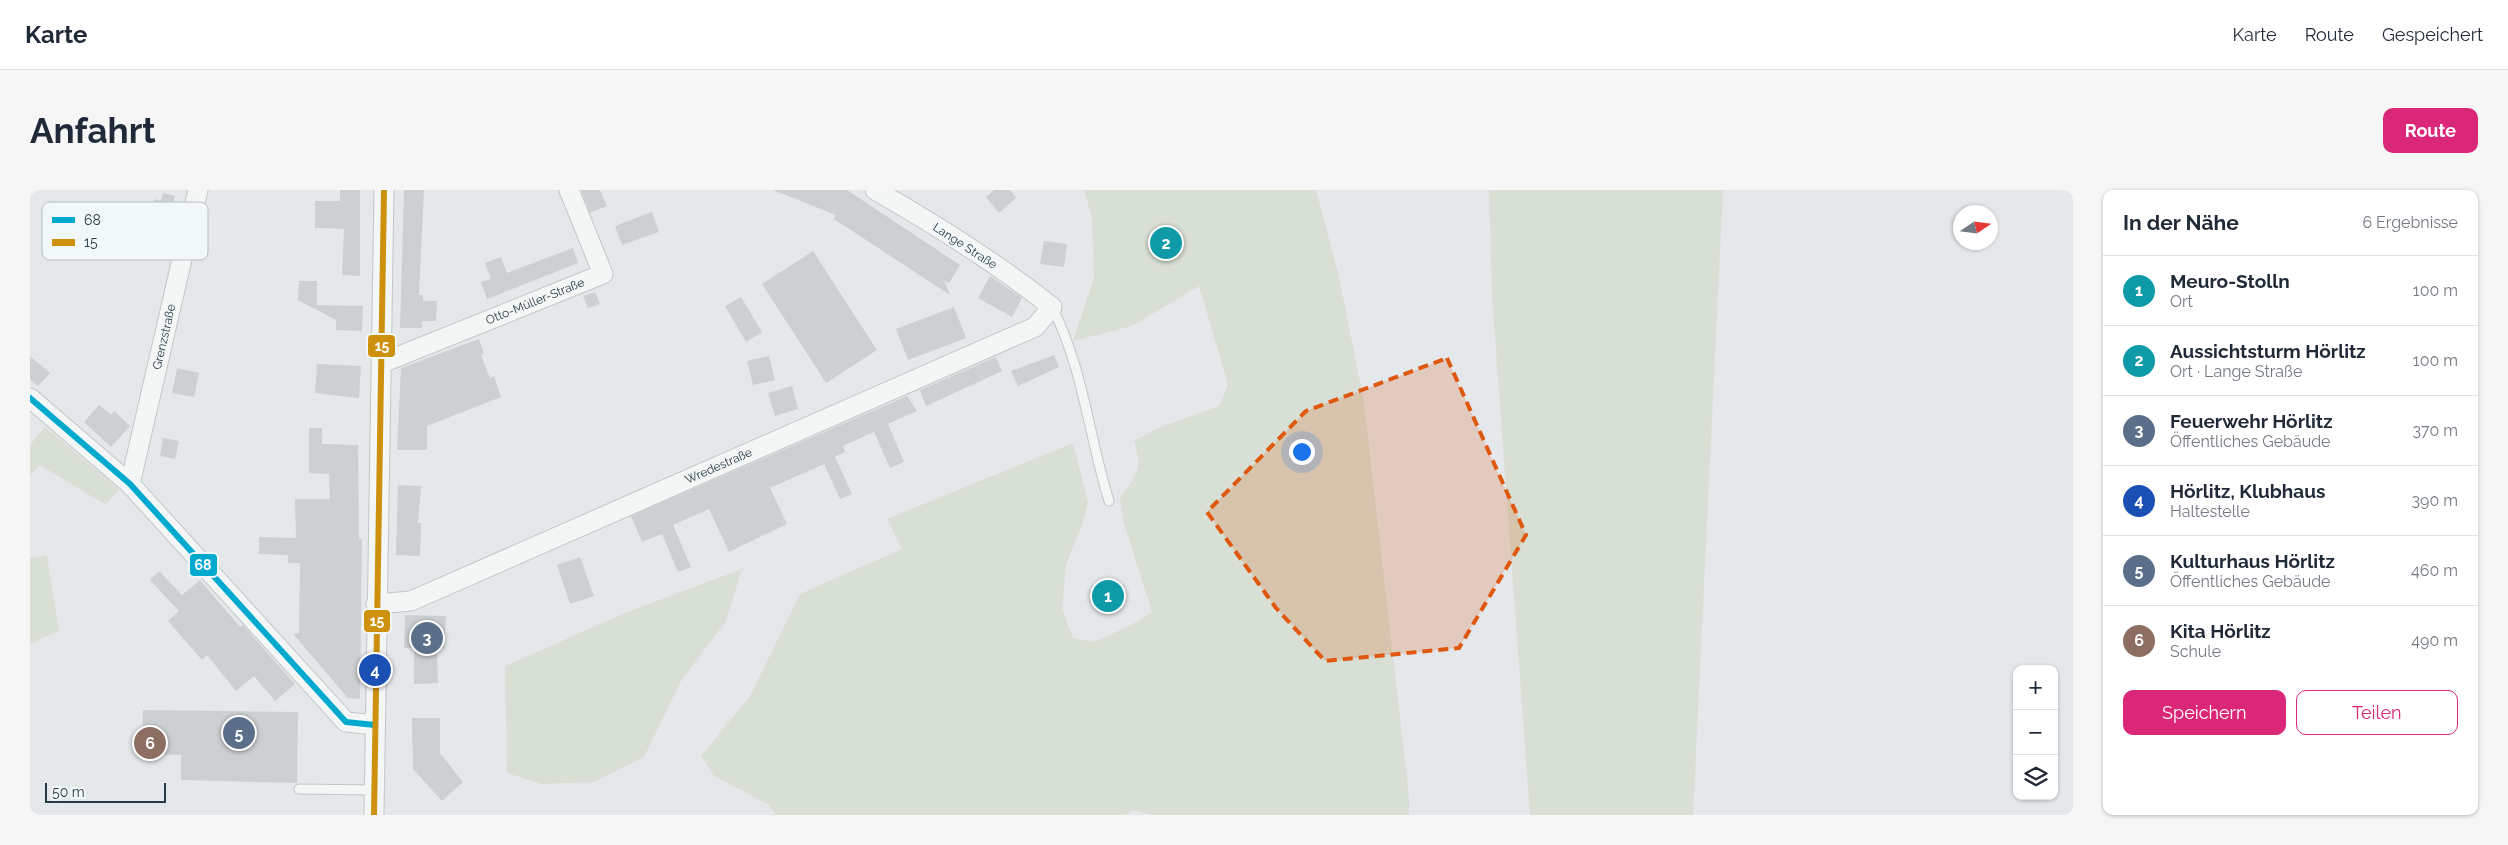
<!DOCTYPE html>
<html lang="de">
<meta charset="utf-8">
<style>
:root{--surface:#fff;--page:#f6f6f7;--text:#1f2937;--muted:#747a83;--line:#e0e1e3;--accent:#db2777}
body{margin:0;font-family:Raleway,sans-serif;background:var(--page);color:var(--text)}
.controls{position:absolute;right:15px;bottom:15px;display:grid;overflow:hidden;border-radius:10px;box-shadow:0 1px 4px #0004}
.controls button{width:45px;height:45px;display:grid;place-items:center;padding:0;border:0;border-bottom:1px solid var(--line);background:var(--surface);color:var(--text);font:25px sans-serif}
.compass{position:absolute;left:1923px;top:15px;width:45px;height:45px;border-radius:50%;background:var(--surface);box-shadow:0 1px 4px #0004;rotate:77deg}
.scale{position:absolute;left:15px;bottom:12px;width:121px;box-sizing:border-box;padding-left:5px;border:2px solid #283c46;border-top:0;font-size:14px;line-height:18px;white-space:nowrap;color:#283c46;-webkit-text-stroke:4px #f2f7f9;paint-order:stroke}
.you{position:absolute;left:1271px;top:261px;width:18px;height:18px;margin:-12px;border:4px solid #fff;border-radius:50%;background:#1a73e8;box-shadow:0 0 0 8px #1a73e833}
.badge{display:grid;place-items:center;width:32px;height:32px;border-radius:50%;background:var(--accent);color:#fff;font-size:16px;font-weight:700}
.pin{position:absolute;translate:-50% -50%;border:2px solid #fff;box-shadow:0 1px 5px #0006}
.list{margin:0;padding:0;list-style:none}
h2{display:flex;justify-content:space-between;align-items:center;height:65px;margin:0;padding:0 20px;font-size:21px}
h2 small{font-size:16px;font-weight:400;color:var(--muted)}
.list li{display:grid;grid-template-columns:32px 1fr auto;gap:15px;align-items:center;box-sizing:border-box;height:70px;padding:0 20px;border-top:1px solid var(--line)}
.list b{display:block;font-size:19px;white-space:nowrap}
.list p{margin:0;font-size:16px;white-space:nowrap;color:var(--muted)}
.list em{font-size:16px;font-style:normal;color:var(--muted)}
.actions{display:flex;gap:10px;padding:15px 20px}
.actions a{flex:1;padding:11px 0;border:1px solid var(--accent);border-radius:10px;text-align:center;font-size:18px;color:var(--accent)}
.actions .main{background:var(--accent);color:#fff}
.icon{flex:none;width:28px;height:28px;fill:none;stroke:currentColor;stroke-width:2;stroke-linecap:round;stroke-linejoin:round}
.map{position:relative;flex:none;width:2043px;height:625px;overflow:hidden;border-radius:10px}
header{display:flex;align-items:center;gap:30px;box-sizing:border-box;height:70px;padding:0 25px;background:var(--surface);border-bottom:1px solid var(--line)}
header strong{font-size:24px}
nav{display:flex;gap:28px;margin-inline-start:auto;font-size:18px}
.intro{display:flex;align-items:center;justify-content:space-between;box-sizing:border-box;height:120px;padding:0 30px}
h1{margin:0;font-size:35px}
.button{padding:12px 22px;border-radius:10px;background:var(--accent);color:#fff;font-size:18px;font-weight:700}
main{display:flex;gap:30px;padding:0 30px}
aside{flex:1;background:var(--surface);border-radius:10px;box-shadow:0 1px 4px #0004}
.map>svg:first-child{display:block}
.green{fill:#d8dfd4}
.building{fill:#cdd0d2}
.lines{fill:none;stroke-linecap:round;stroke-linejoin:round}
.lane-casing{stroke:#c2c6c8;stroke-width:11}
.street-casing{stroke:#c2c6c8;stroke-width:21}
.lane{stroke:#f4f6f6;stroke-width:9}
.street{stroke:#f4f6f6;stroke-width:19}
.bus-1-casing{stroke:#f2f7f9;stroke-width:10}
.bus-2-casing{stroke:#f2f7f9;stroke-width:10}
.bus-1{stroke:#00a9ce;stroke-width:6}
.bus-2{stroke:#ce910e;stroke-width:6}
.marked{fill:#de580f;fill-opacity:0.2;stroke:#de580f;stroke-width:4;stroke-dasharray:10 6;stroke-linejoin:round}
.labels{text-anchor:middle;stroke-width:4.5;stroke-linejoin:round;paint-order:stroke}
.street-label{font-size:12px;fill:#283c46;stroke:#f2f7f9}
.key{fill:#f2f7f9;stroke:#b5bfc3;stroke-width:1}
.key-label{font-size:14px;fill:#283c46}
.line-badge{stroke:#f2f7f9;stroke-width:2}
.badge-label{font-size:14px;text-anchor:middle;font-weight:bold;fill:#fff}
</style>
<header>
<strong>Karte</strong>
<nav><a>Karte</a><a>Route</a><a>Gespeichert</a></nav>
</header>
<div class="intro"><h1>Anfahrt</h1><a class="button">Route</a></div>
<main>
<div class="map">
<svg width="2043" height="625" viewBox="0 0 2043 625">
<rect width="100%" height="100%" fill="#e4e8ea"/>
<!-- green -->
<path class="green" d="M 1054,0 L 1286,0 L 1308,82 L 1334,212 L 1379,606 L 1379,625 L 1123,625 L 1102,620 L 1096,625 L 746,625 L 739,615 L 684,586 L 671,566 L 720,506 L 770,404 L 872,359 L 857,329 L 1043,253 L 1058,313 L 1054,329 L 1036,375 L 1032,419 L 1043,448 L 1065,452 L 1101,435 L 1122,422 L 1093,330 L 1090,307 C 1107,287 1113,277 1104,251 L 1128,238 L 1189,216 L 1198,194 L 1169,96 L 1102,136 L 1043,151 L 1064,88 L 1062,28 Z
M 1459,0 L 1693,0 L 1663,625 L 1500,625 L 1462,106 Z
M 15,237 L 89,299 L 76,315 L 10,275 L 0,285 L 0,255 Z
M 17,365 L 29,441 L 0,454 L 0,368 Z
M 712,379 L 696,431 L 651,491 L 614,567 L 564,592 L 511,594 L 477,583 L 475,476 L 595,423 Z"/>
<!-- building -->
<path class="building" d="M 310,0 L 330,0 L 330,86 L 312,85 L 314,39 L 285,38 L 285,11 L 310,11 Z
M 374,0 L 394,0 L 389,105 L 393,105 L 393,111 L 407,111 L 406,131 L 392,131 L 392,138 L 370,138 Z
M 551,0 L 570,0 L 577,16 L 560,23 Z
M 743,0 L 817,0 L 930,75 L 919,93 L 914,90 L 920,105 L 804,29 L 806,25 Z
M 964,0 L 980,0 L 986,8 L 969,23 L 956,7 Z
M 133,3 L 145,6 L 143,13 L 146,14 L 141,36 L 114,29 L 117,15 L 123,17 L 125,9 L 131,11 Z
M 622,22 L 629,42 L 592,55 L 585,36 Z
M 1142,44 L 1146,58 L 1130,62 L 1127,48 Z
M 1014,51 L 1037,54 L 1034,77 L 1010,74 Z
M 543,58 L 548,73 L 457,109 L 451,92 L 461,89 L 455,73 L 471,67 L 477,83 Z
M 783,61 L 847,160 L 796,193 L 732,94 Z
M 960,86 L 992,108 L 982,127 L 948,108 Z
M 269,91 L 287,91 L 287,115 L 333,116 L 332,141 L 306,140 L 306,130 L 268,110 Z
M 565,102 L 570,114 L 558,118 L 553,106 Z
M 711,107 L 732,142 L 716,152 L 695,116 Z
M 924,117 L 936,148 L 878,170 L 866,139 Z
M 449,149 L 454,163 L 451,165 L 460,188 L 464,186 L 471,207 L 397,236 L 397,260 L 367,260 L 371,178 Z
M 1024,165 L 1029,177 L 988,196 L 981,181 Z
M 0,166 L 20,183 L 8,196 L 0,189 Z
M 739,166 L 745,190 L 723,195 L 717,171 Z
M 966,167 L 972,181 L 896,216 L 890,200 Z
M 287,174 L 331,176 L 329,208 L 285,203 Z
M 147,178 L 169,183 L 164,207 L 142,203 Z
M 762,196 L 768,219 L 745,226 L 738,203 Z
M 877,206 L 887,221 L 858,234 L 874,272 L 860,278 L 844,242 L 813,256 L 815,262 L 805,267 L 822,304 L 810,309 L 794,274 L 740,298 L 757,334 L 699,362 L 679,319 L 643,335 L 661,377 L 648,382 L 632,344 L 612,352 L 601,326 Z
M 69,215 L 81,225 L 84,221 L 100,236 L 81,257 L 54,232 Z
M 279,238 L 292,238 L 292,254 L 328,255 L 329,349 L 332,349 L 330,509 L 318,508 L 263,444 L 269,443 L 270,373 L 258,373 L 258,365 L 229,364 L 229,347 L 266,348 L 265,309 L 300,309 L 299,284 L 279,283 Z
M 133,248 L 149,251 L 145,269 L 130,266 Z
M 368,295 L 391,296 L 388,333 L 391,333 L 390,366 L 366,365 Z
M 550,367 L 564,406 L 540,414 L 527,375 Z
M 129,381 L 152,405 L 170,390 L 210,437 L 213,435 L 265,494 L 245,511 L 224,486 L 206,501 L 177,465 L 172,470 L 138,431 L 149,421 L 120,390 Z
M 375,425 L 416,426 L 414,458 L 407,459 L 408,493 L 384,494 L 384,458 L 374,458 Z
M 113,520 L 268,522 L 267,593 L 151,590 L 151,565 L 112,564 Z
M 382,528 L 410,528 L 410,563 L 433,592 L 412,611 L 383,579 Z"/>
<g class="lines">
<!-- lane casing -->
<g class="lane-casing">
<path id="lane" d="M 1022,117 C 1053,177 1059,247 1079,311
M 269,599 L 345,600"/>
</g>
<!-- street casing -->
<g class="street-casing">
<g id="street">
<path id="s1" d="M 352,173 L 573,84 L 539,0"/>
<path d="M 0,208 L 100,294 L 316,532 L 345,535"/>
<path id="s2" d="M 100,294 L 168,0"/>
<path id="s3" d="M 346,414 L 381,411 L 1005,137 L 1022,117 C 967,73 906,35 845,0"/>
<path d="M 344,625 L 354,0"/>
</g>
</g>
<!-- lane -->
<use href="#lane" class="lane"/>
<!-- street -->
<use href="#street" class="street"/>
<!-- bus-1 casing -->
<g class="bus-1-casing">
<path id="bus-1" d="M 0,208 L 100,294 L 316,532 L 345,535"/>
</g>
<!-- bus-2 casing -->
<g class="bus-2-casing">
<path id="bus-2" d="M 344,625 L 354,0"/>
</g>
<!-- bus-1 -->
<use href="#bus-1" class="bus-1"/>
<!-- bus-2 -->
<use href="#bus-2" class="bus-2"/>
</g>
<!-- marked area -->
<path class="marked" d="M 1417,168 L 1496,345 L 1429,458 L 1295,471 L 1246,418 L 1177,322 L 1276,221 Z"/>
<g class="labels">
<!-- street labels -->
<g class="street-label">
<text transform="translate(935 56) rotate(33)" y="4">Lange Straße</text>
<text dy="4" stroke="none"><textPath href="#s1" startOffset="165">Otto-Müller-Straße</textPath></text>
<text dy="4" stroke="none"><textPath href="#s2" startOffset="151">Grenzstraße</textPath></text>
<text dy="4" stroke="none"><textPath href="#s3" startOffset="371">Wredestraße</textPath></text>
</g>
</g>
<!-- legend -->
<rect x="12" y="12" width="166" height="58" rx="8" class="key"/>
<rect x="22" y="27" width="23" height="6" fill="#00a9ce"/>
<rect x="22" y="49" width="23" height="7" fill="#ce910e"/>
<g class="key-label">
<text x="54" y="35">68</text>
<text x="54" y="57">15</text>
</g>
<g class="line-badge">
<rect x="337" y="144" width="29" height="24" rx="5" fill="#ce910e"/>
<rect x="159" y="363" width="29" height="24" rx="5" fill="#00a9ce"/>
<rect x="333" y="419" width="28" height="24" rx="5" fill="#ce910e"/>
</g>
<g class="badge-label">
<text x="352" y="161">15</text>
<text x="173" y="380">68</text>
<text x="347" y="436">15</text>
</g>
</svg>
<div class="controls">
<button>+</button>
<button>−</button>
<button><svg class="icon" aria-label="layers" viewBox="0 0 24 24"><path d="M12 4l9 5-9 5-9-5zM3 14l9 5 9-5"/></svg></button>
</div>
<svg class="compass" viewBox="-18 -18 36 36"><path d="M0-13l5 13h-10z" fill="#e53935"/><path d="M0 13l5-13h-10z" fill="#747a83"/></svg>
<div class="scale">50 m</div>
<div class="you"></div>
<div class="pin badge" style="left:1078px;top:406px;background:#0f9aa8">1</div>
<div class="pin badge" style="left:1136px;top:53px;background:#0f9aa8">2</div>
<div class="pin badge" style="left:397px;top:448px;background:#5c6f8a">3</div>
<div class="pin badge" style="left:345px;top:480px;background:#1a4fb4">4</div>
<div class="pin badge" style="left:209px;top:543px;background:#5c6f8a">5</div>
<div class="pin badge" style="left:120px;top:553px;background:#8d6e63">6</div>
</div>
<aside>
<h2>In der Nähe<small>6 Ergebnisse</small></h2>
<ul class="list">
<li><span class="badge" style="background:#0f9aa8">1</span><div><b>Meuro-Stolln</b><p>Ort</p></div><em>100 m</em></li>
<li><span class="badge" style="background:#0f9aa8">2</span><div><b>Aussichtsturm Hörlitz</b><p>Ort · Lange Straße</p></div><em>100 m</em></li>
<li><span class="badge" style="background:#5c6f8a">3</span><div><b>Feuerwehr Hörlitz</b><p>Öffentliches Gebäude</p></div><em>370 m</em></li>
<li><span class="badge" style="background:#1a4fb4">4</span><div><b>Hörlitz, Klubhaus</b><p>Haltestelle</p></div><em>390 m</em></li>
<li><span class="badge" style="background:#5c6f8a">5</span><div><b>Kulturhaus Hörlitz</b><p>Öffentliches Gebäude</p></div><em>460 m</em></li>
<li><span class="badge" style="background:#8d6e63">6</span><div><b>Kita Hörlitz</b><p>Schule</p></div><em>490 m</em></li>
</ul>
<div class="actions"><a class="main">Speichern</a><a>Teilen</a></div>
</aside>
</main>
